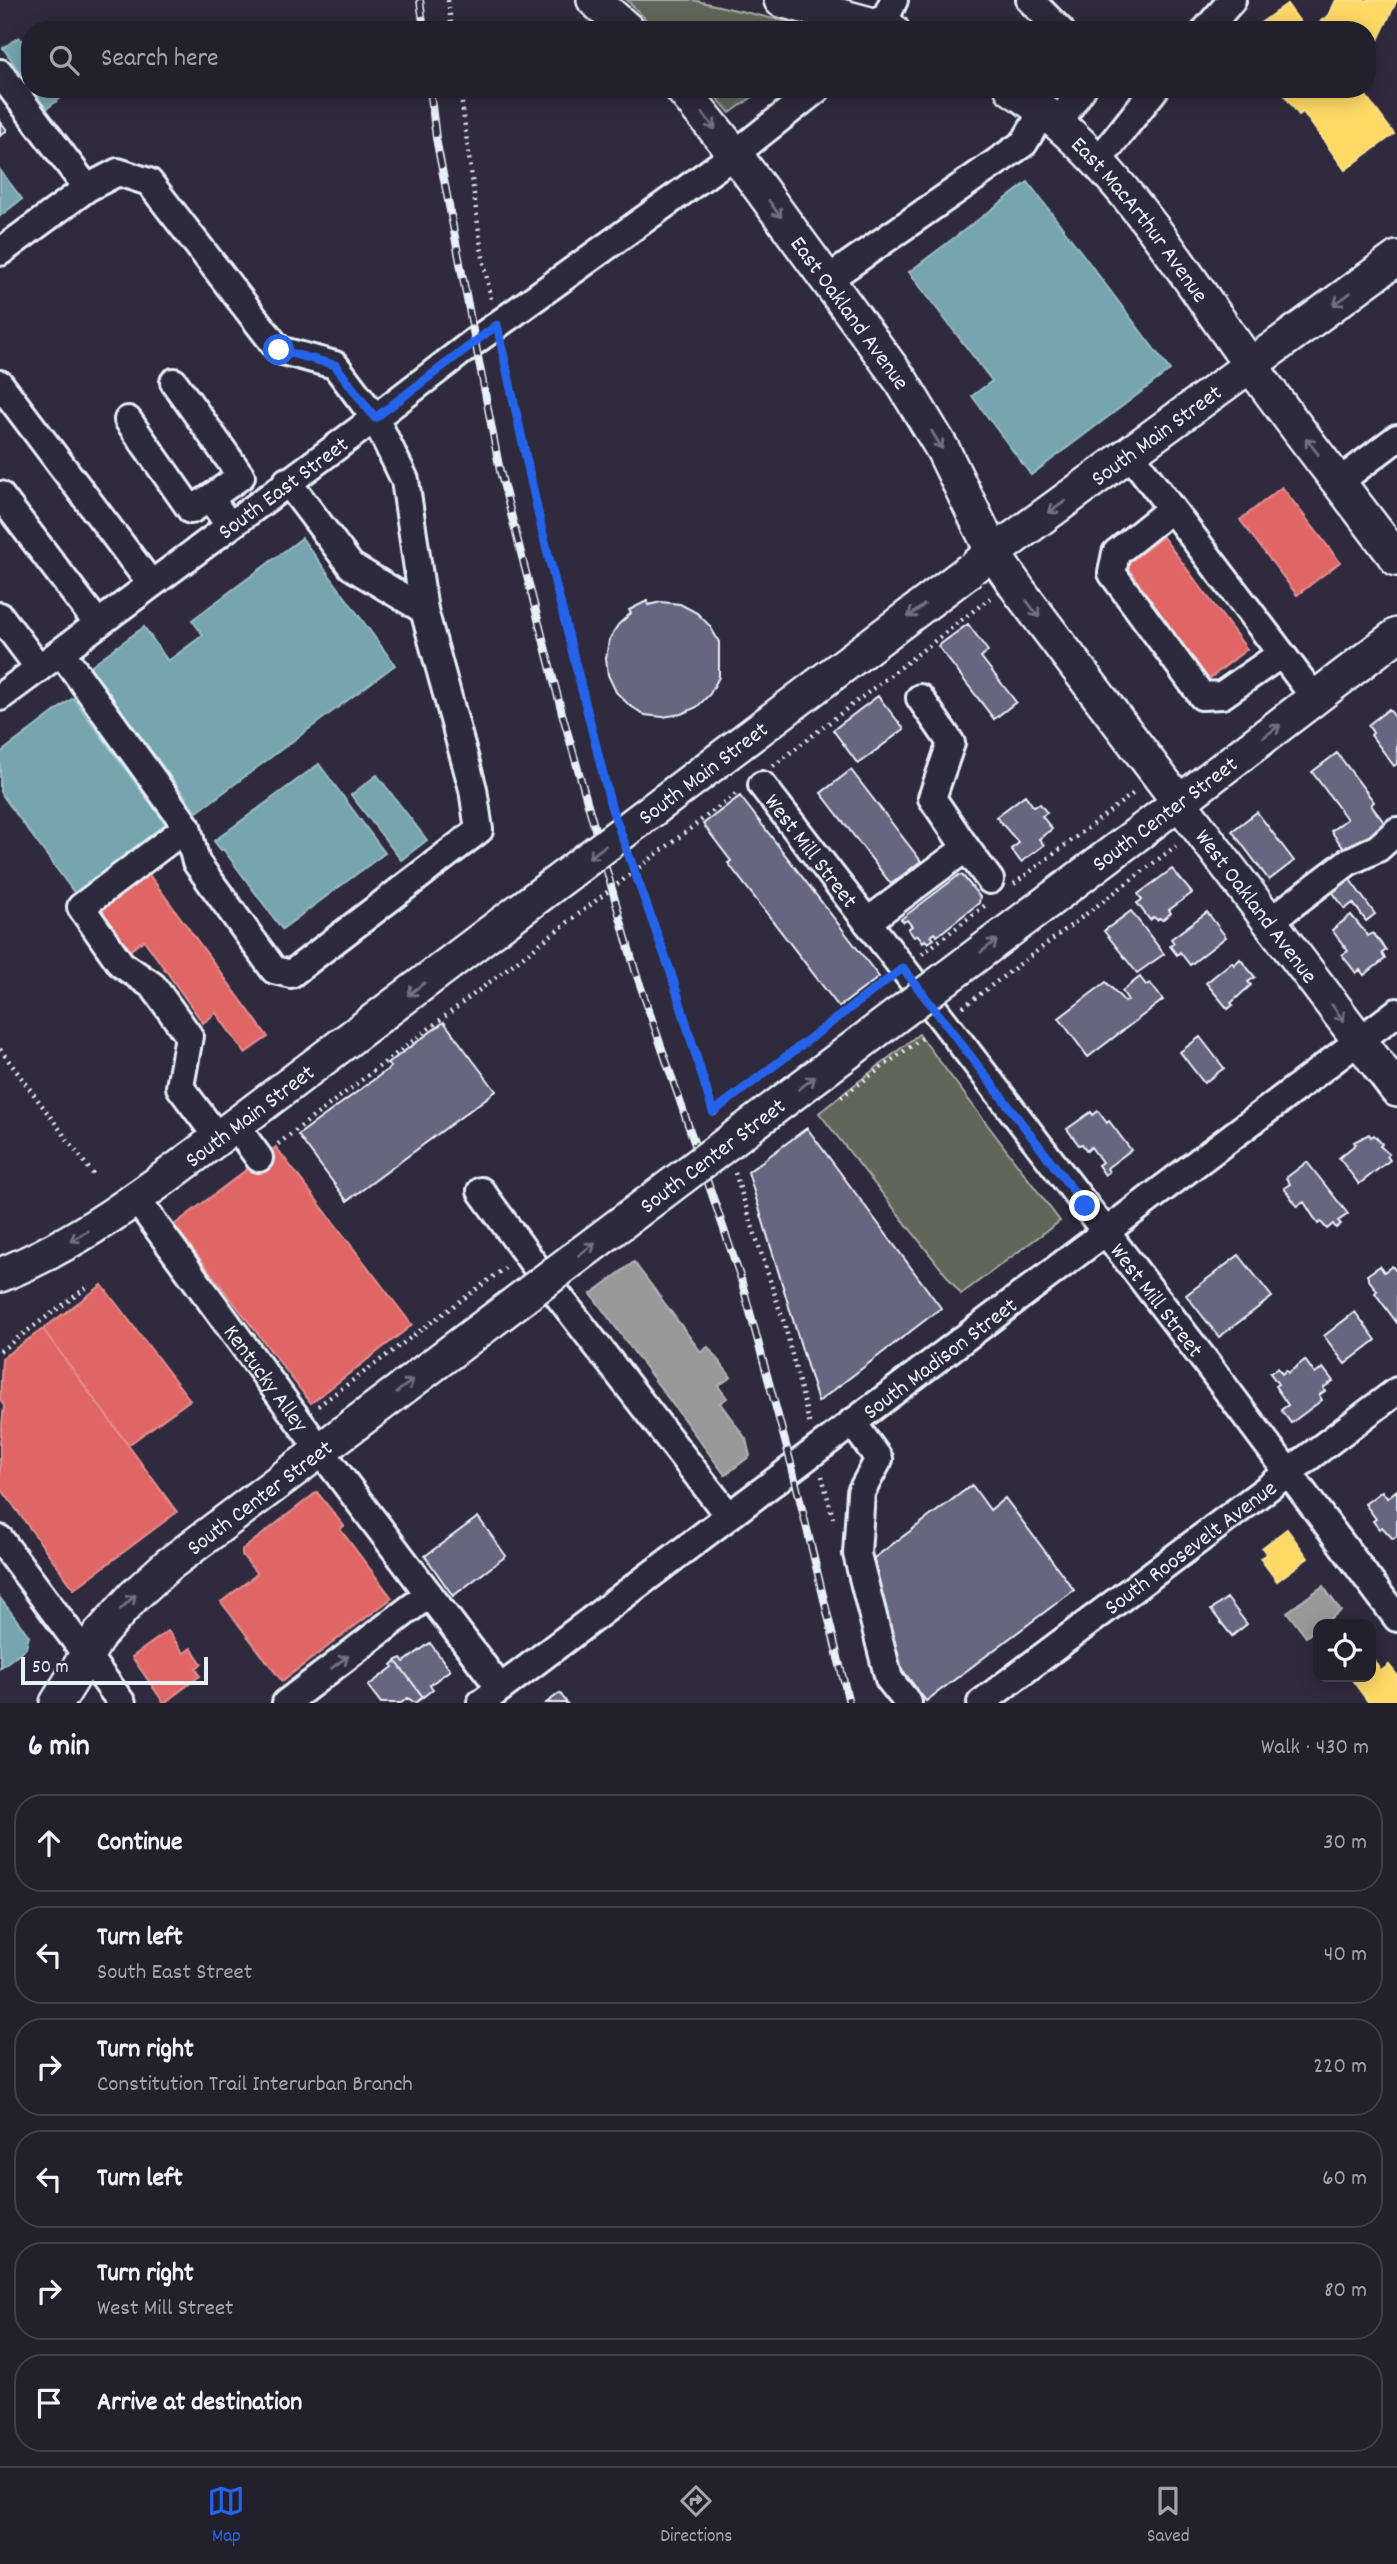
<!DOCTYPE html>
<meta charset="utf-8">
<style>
:root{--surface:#23202e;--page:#2b2836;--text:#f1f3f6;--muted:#a3a3aa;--line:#403e4a;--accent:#2563eb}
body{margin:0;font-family:Dekko,sans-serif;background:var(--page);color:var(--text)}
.controls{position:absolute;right:21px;bottom:21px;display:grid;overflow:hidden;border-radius:14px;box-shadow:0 4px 18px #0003}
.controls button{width:63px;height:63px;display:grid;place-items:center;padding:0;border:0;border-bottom:2px solid var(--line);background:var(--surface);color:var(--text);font:35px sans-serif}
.scale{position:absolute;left:21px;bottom:18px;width:187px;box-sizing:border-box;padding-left:7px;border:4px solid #e8f1f8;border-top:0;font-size:19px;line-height:24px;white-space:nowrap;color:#e8f1f8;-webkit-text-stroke:5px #2f2a3d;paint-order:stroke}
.stop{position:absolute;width:21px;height:21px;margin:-16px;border:5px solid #2563eb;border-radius:50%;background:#fff}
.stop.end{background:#2563eb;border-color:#fff;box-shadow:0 2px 7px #0008}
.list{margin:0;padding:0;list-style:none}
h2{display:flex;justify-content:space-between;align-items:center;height:91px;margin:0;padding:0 28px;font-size:30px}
h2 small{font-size:23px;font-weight:400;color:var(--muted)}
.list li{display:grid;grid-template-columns:46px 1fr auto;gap:21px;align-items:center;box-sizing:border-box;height:98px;margin:0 14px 14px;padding:0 14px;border:2px solid var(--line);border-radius:28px}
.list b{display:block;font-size:26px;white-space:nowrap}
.list p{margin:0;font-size:23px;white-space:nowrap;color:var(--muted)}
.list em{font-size:23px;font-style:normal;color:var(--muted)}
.icon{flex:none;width:38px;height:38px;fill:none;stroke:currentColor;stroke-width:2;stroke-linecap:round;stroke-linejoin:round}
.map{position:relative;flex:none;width:1397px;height:1703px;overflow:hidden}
.search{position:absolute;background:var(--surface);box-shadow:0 4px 18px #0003;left:21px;right:21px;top:21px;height:77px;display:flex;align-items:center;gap:18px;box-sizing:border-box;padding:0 24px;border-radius:28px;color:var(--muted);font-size:26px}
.sheet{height:763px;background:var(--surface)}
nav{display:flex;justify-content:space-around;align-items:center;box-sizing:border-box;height:98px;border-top:2px solid var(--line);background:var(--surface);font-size:19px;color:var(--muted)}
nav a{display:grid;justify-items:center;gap:4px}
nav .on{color:var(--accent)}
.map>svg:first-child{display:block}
.green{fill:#626658;stroke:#a5aca8;stroke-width:2}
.homes{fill:#ffd966;stroke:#f8e092;stroke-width:2}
.shops{fill:#e06666;stroke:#e29092;stroke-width:2}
.public{fill:#76a5af;stroke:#98bcc5;stroke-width:2}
.industry{fill:#999;stroke:#b1b3b6;stroke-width:2}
.building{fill:#686580;stroke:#e8f1f8;stroke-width:2}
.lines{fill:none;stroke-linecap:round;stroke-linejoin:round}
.minor-casing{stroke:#e8f1f8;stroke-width:32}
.major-casing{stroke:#e8f1f8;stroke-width:38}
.path{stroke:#e8f1f8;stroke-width:4.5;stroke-dasharray:2 5;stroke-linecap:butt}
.minor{stroke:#2f2a3d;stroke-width:26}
.major{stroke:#2f2a3d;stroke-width:33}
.rail-casing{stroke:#e8f1f8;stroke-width:8}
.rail{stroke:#2f2a3d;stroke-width:5;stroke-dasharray:16;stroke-linecap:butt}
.major-bridge-casing{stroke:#e8f1f8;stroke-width:38;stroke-linecap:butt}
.major-bridge{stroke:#2f2a3d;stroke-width:33}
.oneway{stroke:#70707e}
.route{stroke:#2563eb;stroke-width:9}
.labels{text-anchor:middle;stroke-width:7;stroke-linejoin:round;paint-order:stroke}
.street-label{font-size:23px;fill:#e8f1f8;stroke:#2f2a3d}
</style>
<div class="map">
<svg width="1397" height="1703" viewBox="0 0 1397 1703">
<rect width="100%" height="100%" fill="#2f2a3d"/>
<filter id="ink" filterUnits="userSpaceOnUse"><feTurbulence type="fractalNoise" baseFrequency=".0143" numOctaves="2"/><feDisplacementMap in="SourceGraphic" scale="14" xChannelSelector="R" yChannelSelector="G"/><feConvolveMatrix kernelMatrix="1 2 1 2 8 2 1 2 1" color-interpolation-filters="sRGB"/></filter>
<g filter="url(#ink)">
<!-- green -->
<path class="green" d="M 627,0 L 693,0 L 822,30 L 656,30 Z
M 709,89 L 764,89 L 730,113 Z
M 919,1034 L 1060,1221 L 961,1294 L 819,1113 Z"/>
<!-- homes -->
<path class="homes" d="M 1336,0 L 1397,0 L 1367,63 L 1367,30 L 1317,30 L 1321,21 L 1329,15 Z
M 1287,4 L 1306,30 L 1251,30 Z
M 1280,89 L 1361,89 L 1394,134 L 1345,170 L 1303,112 L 1299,115 Z
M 1287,1529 L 1308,1558 L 1277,1581 L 1260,1558 L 1267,1554 L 1262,1548 Z
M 1371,1656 L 1381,1671 L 1389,1665 L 1397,1675 L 1397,1703 L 1369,1703 L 1350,1677 L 1371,1677 Z"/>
<!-- shops -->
<path class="shops" d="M 1282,487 L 1340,562 L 1297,595 L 1240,520 Z
M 1163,537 L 1247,649 L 1209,679 L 1124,566 Z
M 145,869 L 268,1037 L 245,1053 L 216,1013 L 203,1023 L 144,940 L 128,952 L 96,907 Z
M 276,1147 L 412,1325 L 311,1403 L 174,1225 Z
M 102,1285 L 190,1400 L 128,1445 L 43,1329 Z
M 43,1329 L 177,1512 L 74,1589 L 0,1487 L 0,1442 L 4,1406 L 0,1399 L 2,1358 Z
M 317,1492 L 344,1526 L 340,1529 L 392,1598 L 282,1681 L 221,1602 L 257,1574 L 242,1555 L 242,1550 Z
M 168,1631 L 184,1653 L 191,1648 L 202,1664 L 196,1668 L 200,1676 L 164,1703 L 132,1657 Z"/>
<!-- public -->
<path class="public" d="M 19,37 L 30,52 L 30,86 L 3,48 Z
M 32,89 L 57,89 L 62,97 L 46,109 Z
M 0,170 L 22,199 L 0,216 Z
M 1028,182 L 1170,370 L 1031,475 L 972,396 L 992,381 L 909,272 Z
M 302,538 L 395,665 L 197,812 L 89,667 L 144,627 L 168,661 L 203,635 L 192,620 Z
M 73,698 L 168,827 L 76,895 L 0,792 L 0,753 Z
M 319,764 L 385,853 L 282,929 L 223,849 L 221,850 L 214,841 Z
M 377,775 L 427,840 L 401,860 L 351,795 Z
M 0,1598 L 29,1636 L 26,1648 L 0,1668 Z"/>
<!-- industry -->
<path class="industry" d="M 634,1262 L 701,1352 L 708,1347 L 731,1377 L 718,1386 L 727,1398 L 720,1403 L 746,1439 L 750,1456 L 725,1475 L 591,1294 Z
M 1323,1586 L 1341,1611 L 1322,1624 L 1318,1624 L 1318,1627 L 1306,1637 L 1287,1612 Z"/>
<!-- building -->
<path class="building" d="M 0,121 L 7,130 L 0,136 Z
M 647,601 L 648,605 L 661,602 L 680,604 L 697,613 L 710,626 L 719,642 L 719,677 L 710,694 L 697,707 L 681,714 L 663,717 L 645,715 L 629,705 L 616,692 L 608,675 L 606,658 L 609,640 L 618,625 L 631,613 L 629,610 Z
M 968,624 L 988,651 L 981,657 L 1016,702 L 994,719 L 938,646 Z
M 878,696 L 904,729 L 858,764 L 833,730 Z
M 1389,709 L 1397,720 L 1397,764 L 1394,766 L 1371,735 L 1373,733 L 1368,725 Z
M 1337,753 L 1374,802 L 1371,805 L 1386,825 L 1348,854 L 1331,831 L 1347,819 L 1312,772 Z
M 851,770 L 921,861 L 891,884 L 821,793 Z
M 1025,795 L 1033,806 L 1040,804 L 1047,813 L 1042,816 L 1052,829 L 1039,839 L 1044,845 L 1021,862 L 1011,849 L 1019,843 L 996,817 Z
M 740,796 L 879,977 L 839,1007 L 728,863 L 731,861 L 703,824 Z
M 1257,812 L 1294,861 L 1269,880 L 1232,831 Z
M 1172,869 L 1192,893 L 1169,910 L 1171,913 L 1162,920 L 1160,918 L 1157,920 L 1154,917 L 1150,920 L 1137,903 L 1142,900 L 1138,894 Z
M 959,875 L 963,876 L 980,897 L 979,903 L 937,936 L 935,933 L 931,936 L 934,939 L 928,943 L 925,940 L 923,942 L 918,935 L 914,937 L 908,929 L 912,926 L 907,920 L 904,922 L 901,919 Z
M 1348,877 L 1375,914 L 1366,921 L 1353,903 L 1345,909 L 1331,890 Z
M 1131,911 L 1164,954 L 1137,973 L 1104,931 Z
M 1207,912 L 1226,937 L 1190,965 L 1180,952 L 1177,955 L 1170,946 L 1174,943 L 1171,939 Z
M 1351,915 L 1368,936 L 1373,933 L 1386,950 L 1382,953 L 1385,959 L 1364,975 L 1360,970 L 1356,973 L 1342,955 L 1348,951 L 1332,930 Z
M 1240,959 L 1255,977 L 1248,982 L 1251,985 L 1231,1003 L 1233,1005 L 1228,1009 L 1206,983 L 1232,962 L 1234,965 Z
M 1140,977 L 1146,985 L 1150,983 L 1163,1000 L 1088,1057 L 1059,1018 L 1106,982 L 1125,1002 L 1128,1000 L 1122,991 Z
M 444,1022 L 496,1091 L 347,1201 L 298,1135 L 391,1067 L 387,1064 Z
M 1200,1037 L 1224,1068 L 1204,1083 L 1180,1052 Z
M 1098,1111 L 1107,1123 L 1109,1121 L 1131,1150 L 1107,1168 L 1109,1172 L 1105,1175 L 1098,1165 L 1102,1162 L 1091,1147 L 1087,1151 L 1082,1144 L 1079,1145 L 1067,1129 L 1091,1112 L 1093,1115 Z
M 807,1128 L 941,1308 L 818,1402 L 748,1172 Z
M 1369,1134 L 1371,1137 L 1374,1135 L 1382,1144 L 1380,1146 L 1389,1154 L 1387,1156 L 1390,1160 L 1359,1184 L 1339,1158 L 1356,1144 L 1354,1142 Z
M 1307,1162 L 1348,1214 L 1338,1221 L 1341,1224 L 1336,1228 L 1333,1224 L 1327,1229 L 1321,1222 L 1318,1224 L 1304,1202 L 1297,1206 L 1284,1188 L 1290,1184 L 1286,1178 Z
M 1239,1255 L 1272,1297 L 1219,1337 L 1186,1295 Z
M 1380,1266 L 1384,1272 L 1392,1266 L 1397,1272 L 1397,1323 L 1375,1293 L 1377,1291 L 1369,1280 L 1367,1275 Z
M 1355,1312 L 1376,1340 L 1345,1364 L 1324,1336 Z
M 1305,1360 L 1315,1374 L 1323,1368 L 1333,1381 L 1323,1388 L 1325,1391 L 1319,1395 L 1322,1400 L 1291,1423 L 1281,1410 L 1288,1405 L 1275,1386 L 1278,1384 L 1270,1373 L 1278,1368 L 1282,1374 L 1286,1370 L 1288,1373 Z
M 972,1485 L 990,1510 L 1005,1498 L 1074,1590 L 926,1701 L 889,1652 L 866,1564 Z
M 1397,1490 L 1397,1536 L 1393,1539 L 1382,1527 L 1379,1529 L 1373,1521 L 1376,1519 L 1365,1504 L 1382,1491 L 1387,1498 Z
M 478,1517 L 506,1556 L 453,1596 L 425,1556 Z
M 1227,1598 L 1247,1624 L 1232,1636 L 1211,1610 Z
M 430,1643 L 450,1670 L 430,1685 L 433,1689 L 423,1697 L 396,1661 L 401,1658 L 404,1662 Z
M 396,1661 L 423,1697 L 415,1703 L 408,1698 L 401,1703 L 381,1703 L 368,1686 L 393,1667 L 392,1665 Z
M 560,1693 L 567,1703 L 546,1703 Z"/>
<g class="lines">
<!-- minor casing -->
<g class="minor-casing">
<g id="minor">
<path d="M 1030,0 L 1060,30"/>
<path d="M 880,30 L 894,0"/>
<path d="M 1206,30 L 1232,0"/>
<path d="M 0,73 L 87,188"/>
<path d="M 1058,123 L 1082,89"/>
<path d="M 1098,161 L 1155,89"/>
<path d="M 0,252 L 87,188 L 118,172 L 149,182 L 279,350 L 335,365 L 375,418 L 405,480 L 424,610 L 473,789 L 479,830 L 291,974 L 274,970 L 196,862 L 187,827 L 61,652"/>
<path d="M 827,280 L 1024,143 L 1043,111"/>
<path d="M 174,382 L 241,476 L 210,498"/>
<path d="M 0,384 L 151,584"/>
<path d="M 128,420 L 191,510 L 210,498 L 229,525"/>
<path d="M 1130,454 L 1315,698"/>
<path d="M 287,481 L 351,566 L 424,610"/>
<path d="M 1339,482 L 1397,438"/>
<path d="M 0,495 L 98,624"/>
<path d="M 1171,509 L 1116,553 L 1112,573 L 1202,696 L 1222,695 L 1281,654"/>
<path d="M 0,616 L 39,668"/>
<path id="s1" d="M 0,697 L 375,418 L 475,341 L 735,154 L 817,89"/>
<path id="s2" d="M 762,785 L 1205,1361 L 1397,1618"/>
<path d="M 187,827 L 81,907 L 121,964 L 153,986 L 189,1036 L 180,1087 L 218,1138"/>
<path d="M 966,848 L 990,880"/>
<path d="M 867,922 L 966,848 L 932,798 L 951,743 L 920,698"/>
<path d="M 1269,922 L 1348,862 L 1378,848 L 1397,831"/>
<path d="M 235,1125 L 259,1158"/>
<path d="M 481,1191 L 533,1263 L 728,1515"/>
<path id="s3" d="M 137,1200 L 320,1450 L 500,1688"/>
<path d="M 852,1422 L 879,1459 L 861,1492 L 857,1554 L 889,1679 L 908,1703"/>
<path d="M 0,1539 L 122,1703"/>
<path d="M 286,1703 L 429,1594"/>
<path id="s4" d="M 481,1703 L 1397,1012"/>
<path id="s5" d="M 981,1703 L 1397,1391"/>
</g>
</g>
<!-- major casing -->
<g class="major-casing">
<g id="major">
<path d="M 594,0 L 628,30"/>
<path d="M 781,0 L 892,30"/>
<path id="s6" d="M 682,89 L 735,154 L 902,382 L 943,450 L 993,553 L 1020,592 L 1397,1090"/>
<path id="s7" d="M 1012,89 C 1110,151 1177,263 1244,356 C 1293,425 1346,491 1397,559"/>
<path id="s8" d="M 978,564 L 1397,258"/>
<path d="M 1144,829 L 1397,635"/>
<path d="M 0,1275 C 95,1237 173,1171 254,1111"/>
<path id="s9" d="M 57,1703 L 100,1634 L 134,1596 L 168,1565 L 351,1427"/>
</g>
</g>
<!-- path -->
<path class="path" d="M 448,0 L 452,30
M 460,89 L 481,247 L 491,299
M 503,352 L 541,526 L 611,807
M 773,766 L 990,598
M 631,861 L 671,973 L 716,1119
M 1014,884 L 1135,792
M 922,954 L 987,904
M 963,1007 L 1176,846
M 0,1049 L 96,1178
M 841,1097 L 925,1036
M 713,1112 L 884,982
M 278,1144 L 738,792
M 735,1173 L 785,1326 L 810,1426
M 0,1351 L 86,1288
M 318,1406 L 505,1268
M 822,1476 L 833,1518"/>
<!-- minor -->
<use href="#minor" class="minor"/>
<!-- major -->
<use href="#major" class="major"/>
<!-- rail casing -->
<g class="rail-casing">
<path id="rail" d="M 420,0 L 424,30
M 430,89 L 436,138 L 500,471 L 562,713 L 635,970 L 741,1279 L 792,1467 L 849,1703"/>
</g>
<!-- rail -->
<use href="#rail" class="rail"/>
<!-- major-bridge casing -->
<g class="major-bridge-casing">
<g id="major-bridge">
<path id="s10" d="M 254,1111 L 970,570"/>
<path id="s11" d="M 351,1427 L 1144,829"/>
</g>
</g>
<!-- major-bridge -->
<use href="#major-bridge" class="major-bridge"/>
</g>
<!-- one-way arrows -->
<defs><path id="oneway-shaft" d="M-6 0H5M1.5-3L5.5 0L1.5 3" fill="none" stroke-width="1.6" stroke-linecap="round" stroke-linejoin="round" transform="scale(1.75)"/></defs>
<g class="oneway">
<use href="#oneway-shaft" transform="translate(709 121) rotate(52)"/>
<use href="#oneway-shaft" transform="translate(775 209) rotate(54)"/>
<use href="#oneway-shaft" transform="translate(1342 299) rotate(144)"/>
<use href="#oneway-shaft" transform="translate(937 440) rotate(59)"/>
<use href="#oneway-shaft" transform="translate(1312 446) rotate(-127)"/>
<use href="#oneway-shaft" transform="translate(1057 507) rotate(144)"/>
<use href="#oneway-shaft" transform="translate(1033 609) rotate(53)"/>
<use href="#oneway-shaft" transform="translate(916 611) rotate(143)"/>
<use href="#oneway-shaft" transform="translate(1272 731) rotate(-37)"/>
<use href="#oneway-shaft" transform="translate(597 852) rotate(143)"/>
<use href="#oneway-shaft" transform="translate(989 946) rotate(-37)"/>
<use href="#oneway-shaft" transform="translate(416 989) rotate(143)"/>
<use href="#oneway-shaft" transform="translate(1338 1013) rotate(53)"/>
<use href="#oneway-shaft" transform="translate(807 1083) rotate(-37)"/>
<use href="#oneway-shaft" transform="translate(79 1236) rotate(150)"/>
<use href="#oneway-shaft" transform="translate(587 1249) rotate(-37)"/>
<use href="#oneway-shaft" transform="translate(405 1386) rotate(-37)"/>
<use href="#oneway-shaft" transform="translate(128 1602) rotate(-44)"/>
<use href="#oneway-shaft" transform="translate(340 1662) rotate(-37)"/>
</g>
</g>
<g class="lines" filter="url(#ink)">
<!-- route -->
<path class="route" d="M 279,350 L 335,365 L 375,418 L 497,325 L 541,526 L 611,806 L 671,973 L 713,1112 L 903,968 L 1085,1206"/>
</g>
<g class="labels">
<!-- street labels -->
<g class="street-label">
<text dy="8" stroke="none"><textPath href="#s7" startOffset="184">East MacArthur Avenue</textPath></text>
<text dy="8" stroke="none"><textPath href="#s6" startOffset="280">East Oakland Avenue</textPath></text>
<text dy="8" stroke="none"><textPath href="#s8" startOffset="220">South Main Street</textPath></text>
<text dy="8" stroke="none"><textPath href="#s1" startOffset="352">South East Street</textPath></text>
<text dy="8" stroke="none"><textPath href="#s10" startOffset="562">South Main Street</textPath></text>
<text transform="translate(1164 813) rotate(-37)" y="8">South Center Street</text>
<text dy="8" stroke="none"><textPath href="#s2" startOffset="82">West Mill Street</textPath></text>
<text dy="8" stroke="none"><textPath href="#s6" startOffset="1001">West Oakland Avenue</textPath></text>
<text transform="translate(249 1115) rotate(-37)" y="8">South Main Street</text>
<text dy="8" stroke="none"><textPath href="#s11" startOffset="452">South Center Street</textPath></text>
<text dy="8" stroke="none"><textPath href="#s2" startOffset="649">West Mill Street</textPath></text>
<text dy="8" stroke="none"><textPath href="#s4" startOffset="574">South Madison Street</textPath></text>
<text dy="8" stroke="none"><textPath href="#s3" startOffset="220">Kentucky Alley</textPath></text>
<text dy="8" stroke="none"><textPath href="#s9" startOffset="292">South Center Street</textPath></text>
<text dy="8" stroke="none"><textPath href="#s5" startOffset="261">South Roosevelt Avenue</textPath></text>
</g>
</g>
</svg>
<div class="controls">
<button><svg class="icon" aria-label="locate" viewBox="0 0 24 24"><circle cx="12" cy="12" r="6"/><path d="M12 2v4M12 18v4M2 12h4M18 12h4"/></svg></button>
</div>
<div class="scale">50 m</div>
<div class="stop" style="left:279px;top:350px"></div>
<div class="stop end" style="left:1085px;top:1206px"></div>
<div class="search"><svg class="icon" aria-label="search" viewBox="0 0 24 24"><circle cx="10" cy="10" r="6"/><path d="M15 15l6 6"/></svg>Search here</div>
</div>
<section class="sheet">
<h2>6 min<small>Walk · 430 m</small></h2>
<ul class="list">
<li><svg class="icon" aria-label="ahead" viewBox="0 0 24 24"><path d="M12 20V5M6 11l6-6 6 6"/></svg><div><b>Continue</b></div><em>30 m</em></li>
<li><svg class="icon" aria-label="left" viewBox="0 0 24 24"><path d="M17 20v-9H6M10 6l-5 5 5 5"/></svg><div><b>Turn left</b><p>South East Street</p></div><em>40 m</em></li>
<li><svg class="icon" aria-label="right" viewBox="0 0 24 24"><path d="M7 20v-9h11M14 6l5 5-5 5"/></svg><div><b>Turn right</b><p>Constitution Trail Interurban Branch</p></div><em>220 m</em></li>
<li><svg class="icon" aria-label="left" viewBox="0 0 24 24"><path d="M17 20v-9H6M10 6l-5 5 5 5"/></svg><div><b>Turn left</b></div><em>60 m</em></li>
<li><svg class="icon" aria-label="right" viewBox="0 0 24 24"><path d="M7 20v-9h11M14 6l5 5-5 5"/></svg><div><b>Turn right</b><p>West Mill Street</p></div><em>80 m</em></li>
<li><svg class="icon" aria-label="arrive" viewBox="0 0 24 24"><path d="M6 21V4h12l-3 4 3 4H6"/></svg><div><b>Arrive at destination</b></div></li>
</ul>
</section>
<nav>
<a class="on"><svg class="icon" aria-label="map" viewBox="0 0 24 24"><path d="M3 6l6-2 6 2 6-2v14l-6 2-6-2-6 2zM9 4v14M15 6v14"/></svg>Map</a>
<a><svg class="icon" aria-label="directions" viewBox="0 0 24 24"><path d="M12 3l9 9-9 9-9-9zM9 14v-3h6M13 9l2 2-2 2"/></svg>Directions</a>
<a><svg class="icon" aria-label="saved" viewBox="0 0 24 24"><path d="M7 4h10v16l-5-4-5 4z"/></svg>Saved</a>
</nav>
